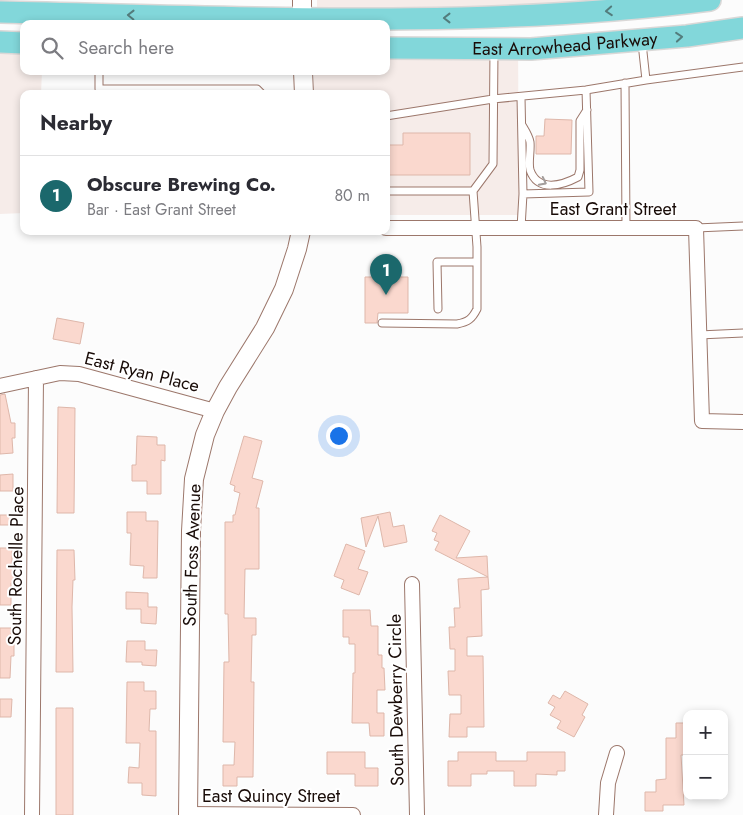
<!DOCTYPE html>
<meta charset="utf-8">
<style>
:root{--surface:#fff;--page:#f7f7f7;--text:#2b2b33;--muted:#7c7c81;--line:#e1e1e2;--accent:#1b686c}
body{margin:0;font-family:Jost,sans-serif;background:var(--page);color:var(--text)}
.controls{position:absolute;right:15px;bottom:15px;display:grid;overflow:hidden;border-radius:10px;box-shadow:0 2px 8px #0003}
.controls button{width:45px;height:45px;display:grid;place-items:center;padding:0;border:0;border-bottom:1px solid var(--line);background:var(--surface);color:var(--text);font:25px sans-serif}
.you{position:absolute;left:338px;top:435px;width:18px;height:18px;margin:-12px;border:4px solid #fff;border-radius:50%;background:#1a73e8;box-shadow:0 0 0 8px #1a73e833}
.badge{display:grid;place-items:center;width:32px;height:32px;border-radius:50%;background:var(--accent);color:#fff;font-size:16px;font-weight:700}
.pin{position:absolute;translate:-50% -41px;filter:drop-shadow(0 1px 2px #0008)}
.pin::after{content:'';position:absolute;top:26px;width:18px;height:15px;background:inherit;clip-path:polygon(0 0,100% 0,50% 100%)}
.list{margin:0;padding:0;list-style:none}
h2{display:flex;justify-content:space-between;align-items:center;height:65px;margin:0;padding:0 20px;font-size:21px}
h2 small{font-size:16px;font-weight:400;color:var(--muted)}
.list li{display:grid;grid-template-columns:32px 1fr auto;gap:15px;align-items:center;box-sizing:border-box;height:80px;padding:0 20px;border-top:1px solid var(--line)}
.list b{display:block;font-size:19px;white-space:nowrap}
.list p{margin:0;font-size:16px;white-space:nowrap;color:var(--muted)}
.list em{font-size:16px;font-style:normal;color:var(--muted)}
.icon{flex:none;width:28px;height:28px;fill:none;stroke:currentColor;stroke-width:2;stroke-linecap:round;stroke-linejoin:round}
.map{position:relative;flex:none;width:743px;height:815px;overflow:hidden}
.search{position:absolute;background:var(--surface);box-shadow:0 2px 8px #0003;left:20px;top:20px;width:370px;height:55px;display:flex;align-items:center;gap:12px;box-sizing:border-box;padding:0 18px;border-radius:10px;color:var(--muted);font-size:19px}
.panel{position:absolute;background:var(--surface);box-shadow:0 2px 8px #0003;left:20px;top:90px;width:370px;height:145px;border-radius:10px}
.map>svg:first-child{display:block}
.built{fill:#f6ece9}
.building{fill:#fad8ce;stroke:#deb7aa}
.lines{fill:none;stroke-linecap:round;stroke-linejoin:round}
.service-casing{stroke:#9c776b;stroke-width:9}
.minor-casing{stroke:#9c776b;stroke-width:16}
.tertiary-casing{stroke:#9c776b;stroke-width:20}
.primary-casing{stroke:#dad8d7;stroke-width:24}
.service{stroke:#fff;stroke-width:7}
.minor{stroke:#fff;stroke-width:14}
.tertiary{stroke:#fff;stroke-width:18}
.primary{stroke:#82d7da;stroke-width:21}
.oneway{stroke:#537c7c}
.oneway2{stroke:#a39e9c}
.labels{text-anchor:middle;stroke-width:4;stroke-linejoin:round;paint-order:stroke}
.street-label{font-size:18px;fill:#190c08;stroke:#fff}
</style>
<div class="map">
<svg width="743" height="815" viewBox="0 0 743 815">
<rect width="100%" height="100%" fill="#fcfcfc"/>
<!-- built -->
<path class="built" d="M 317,0 L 624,0 L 624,5 L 317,9 Z
M 518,40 L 519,215 L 386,215 L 386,94 L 314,94 L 314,71 L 386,71 L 386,41 Z
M 24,52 L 24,71 L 42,71 L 41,94 L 24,94 L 24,213 L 0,214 L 0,53 Z"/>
<!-- building -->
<path class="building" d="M 545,119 L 572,120 L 571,154 L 536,154 L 536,136 L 544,136 Z
M 403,133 L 470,133 L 470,175 L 386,175 L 386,145 L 403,145 Z
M 365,277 L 408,277 L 408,313 L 378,313 L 377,323 L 365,323 Z
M 57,318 L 84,323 L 80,344 L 53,339 Z
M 5,394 L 11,423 L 15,423 L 15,438 L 12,438 L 13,453 L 0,454 L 0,395 Z
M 58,407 L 75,408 L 74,513 L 57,513 Z
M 137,436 L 157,437 L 157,445 L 165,445 L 165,461 L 161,460 L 161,494 L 147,494 L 147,481 L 132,481 L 132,465 L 136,465 Z
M 244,436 L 262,441 L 252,478 L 263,481 L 256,508 L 259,508 L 259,569 L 245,569 L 244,618 L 256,618 L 256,635 L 252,635 L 251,682 L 254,682 L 253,777 L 237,777 L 237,786 L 223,786 L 223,765 L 234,765 L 235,742 L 223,742 L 224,662 L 229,662 L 228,614 L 225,614 L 225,522 L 233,522 L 233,515 L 235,515 L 240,493 L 234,491 L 235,486 L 230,484 Z
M 13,474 L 13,491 L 0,491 L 0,475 Z
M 127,512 L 146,512 L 146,521 L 158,521 L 157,578 L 143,578 L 144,566 L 130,565 L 131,533 L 127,533 Z
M 390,512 L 393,527 L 404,525 L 407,542 L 384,547 L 378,516 L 366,547 L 361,518 Z
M 0,515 L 13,515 L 13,525 L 0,525 Z
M 440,515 L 470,531 L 456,558 L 487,556 L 488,577 L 435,550 L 439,542 L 434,540 L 437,533 L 432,531 Z
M 346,544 L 365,551 L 358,569 L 368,572 L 359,595 L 341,588 L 344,580 L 334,576 Z
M 0,548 L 12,548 L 12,569 L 14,569 L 14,583 L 11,583 L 11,605 L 0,605 Z
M 57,550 L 74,550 L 75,580 L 73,580 L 72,607 L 73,672 L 56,672 Z
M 488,577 L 489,589 L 481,590 L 482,636 L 467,637 L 467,656 L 483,656 L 484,727 L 467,727 L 467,737 L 449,737 L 450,714 L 461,714 L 461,695 L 449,695 L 448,671 L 455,671 L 455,649 L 450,649 L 449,627 L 455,627 L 454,608 L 460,608 L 458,579 Z
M 126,592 L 148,593 L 148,607 L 157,607 L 156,624 L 141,623 L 141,609 L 126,609 Z
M 343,610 L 370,610 L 371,626 L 378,626 L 378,655 L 382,655 L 382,668 L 384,668 L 385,690 L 377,690 L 377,713 L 384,713 L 384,736 L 370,736 L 369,723 L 352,723 L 353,673 L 355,673 L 355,644 L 349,644 L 349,637 L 343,637 Z
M 0,628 L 11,628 L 11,641 L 14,641 L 14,656 L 11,656 L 10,678 L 0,678 Z
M 127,641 L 145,641 L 145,650 L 157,650 L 156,666 L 142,665 L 142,662 L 126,662 Z
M 127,682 L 144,682 L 144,691 L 156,691 L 156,709 L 150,709 L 149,731 L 156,731 L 156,796 L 142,795 L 142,783 L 128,783 L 129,767 L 139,768 L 140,743 L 126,743 Z
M 565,691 L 588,704 L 582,715 L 585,717 L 574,737 L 557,728 L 561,721 L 550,715 L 555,707 L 548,703 L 553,695 L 560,699 Z
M 0,699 L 12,699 L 11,717 L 0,717 Z
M 56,708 L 73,708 L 73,815 L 56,815 Z
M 676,723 L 687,723 L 687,755 L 681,755 L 684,805 L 663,805 L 663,811 L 645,811 L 645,792 L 656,792 L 656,780 L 666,779 L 666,738 L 676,738 Z
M 327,752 L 365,752 L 365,768 L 378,768 L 378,786 L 355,786 L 355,774 L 327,774 Z
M 458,752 L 496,752 L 496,761 L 527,761 L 527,752 L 565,752 L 565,771 L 557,771 L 557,775 L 536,774 L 536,786 L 514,786 L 514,771 L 487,771 L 487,774 L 471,774 L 471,786 L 448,786 L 448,761 L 458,761 Z"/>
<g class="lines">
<!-- service casing -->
<g class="service-casing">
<path id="service" d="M 99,71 L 99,89 L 257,89 L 262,94
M 646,80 L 743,67
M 625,83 L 626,228
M 521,97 L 523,194 L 521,228
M 386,116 L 493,99 L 586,90 L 646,80 L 642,43
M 522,125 C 525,130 529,136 530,142 C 531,151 528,162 530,170 C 538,193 563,185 578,177 L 580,170 L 580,121 L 587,110
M 386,191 L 473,191
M 523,194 L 589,192 L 586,90
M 696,228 L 743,226
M 438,309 L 437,262 L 477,262
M 382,323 L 457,324 C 468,322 472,319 477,309 L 477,247 L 473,191 L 493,164 L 494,50
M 699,335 L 743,333"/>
</g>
<!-- minor casing -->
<g class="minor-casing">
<path id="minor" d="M 386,228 L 696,228 L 702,421 L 743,422
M 0,386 L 60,373 L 79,374 L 215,411
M 412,584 L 417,815
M 188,814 L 353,815
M 32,815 L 36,378
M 606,815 L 608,783 L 617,753"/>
</g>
<!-- tertiary casing -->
<g class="tertiary-casing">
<path id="tertiary" d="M 302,0 L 302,24
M 303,71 L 304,94
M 188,815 L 191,531 L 194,479 L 205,435 L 215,411 L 228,387 L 265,328 L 284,289 L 297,249 L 301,231"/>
</g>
<!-- primary casing -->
<g class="primary-casing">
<g id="primary">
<path d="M 0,12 C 236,17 475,30 710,0"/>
<path d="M 0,42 L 24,43"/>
<path id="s1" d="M 386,48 L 531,49 L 687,36 L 743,28"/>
</g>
</g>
<!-- service -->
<use href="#service" class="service"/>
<!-- minor -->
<use href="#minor" class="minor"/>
<!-- tertiary -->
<use href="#tertiary" class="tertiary"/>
<!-- primary -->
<use href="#primary" class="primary"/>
</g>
<!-- one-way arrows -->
<defs><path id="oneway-chevron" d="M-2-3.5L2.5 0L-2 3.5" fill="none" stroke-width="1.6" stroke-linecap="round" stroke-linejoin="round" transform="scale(1.25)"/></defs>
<g class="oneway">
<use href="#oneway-chevron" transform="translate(609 11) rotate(176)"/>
<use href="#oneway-chevron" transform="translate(131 15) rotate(-179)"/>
<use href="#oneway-chevron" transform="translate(447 18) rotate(180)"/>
<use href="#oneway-chevron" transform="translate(679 37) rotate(-5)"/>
</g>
<use class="oneway2" href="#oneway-chevron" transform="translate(543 182) rotate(27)"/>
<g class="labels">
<!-- street labels -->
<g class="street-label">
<text dy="6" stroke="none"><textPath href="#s1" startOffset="179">East Arrowhead Parkway</textPath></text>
<text x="613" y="215">East Grant Street</text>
<text transform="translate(142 372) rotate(14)" y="6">East Ryan Place</text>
<text transform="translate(192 555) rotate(-88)" y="6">South Foss Avenue</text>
<text transform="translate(16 566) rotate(-89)" y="6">South Rochelle Place</text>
<text transform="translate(396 700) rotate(-91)" y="6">South Dewberry Circle</text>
<text x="271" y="802">East Quincy Street</text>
</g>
</g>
</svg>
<div class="controls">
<button>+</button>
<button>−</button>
</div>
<div class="you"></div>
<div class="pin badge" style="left:386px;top:295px">1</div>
<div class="search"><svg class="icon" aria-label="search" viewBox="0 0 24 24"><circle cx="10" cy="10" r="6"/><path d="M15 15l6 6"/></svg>Search here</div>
<section class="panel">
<h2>Nearby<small></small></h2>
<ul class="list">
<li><span class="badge">1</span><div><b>Obscure Brewing Co.</b><p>Bar · East Grant Street</p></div><em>80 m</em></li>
</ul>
</section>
</div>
